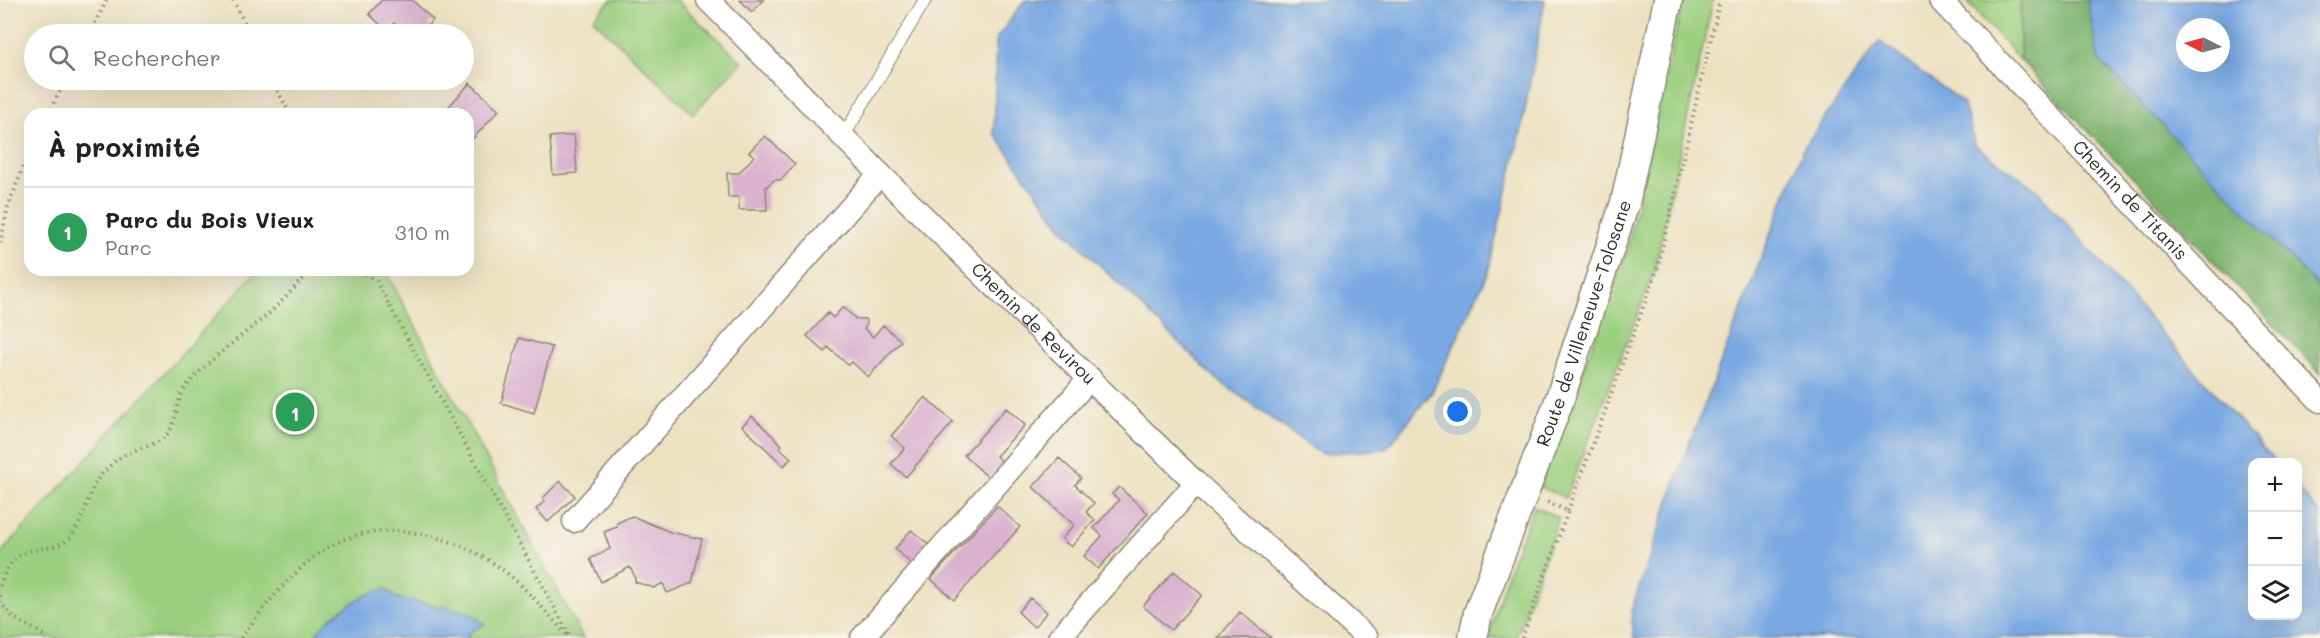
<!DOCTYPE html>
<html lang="fr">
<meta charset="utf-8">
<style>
:root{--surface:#fff;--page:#f2f2f2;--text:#222;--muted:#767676;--line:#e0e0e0;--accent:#ea580c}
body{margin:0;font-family:Mali,sans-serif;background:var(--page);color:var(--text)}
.controls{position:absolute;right:18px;bottom:18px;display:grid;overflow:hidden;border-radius:12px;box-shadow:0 6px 24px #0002}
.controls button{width:54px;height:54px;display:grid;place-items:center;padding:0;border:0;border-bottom:2px solid var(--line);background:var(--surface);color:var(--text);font:30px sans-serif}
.compass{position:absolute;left:2176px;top:18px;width:54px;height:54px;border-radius:50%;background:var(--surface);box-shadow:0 6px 24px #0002;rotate:276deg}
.you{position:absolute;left:1458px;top:412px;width:21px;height:21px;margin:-15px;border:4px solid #fff;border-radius:50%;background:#1a73e8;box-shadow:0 0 0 9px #1a73e833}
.badge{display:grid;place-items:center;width:39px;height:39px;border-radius:50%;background:var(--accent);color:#fff;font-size:20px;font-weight:700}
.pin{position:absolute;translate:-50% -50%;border:3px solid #fff;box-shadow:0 2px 6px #0006}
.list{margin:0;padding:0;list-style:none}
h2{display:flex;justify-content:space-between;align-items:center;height:78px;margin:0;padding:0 24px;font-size:26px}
h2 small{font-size:20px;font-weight:400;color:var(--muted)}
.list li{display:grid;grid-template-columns:39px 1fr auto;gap:18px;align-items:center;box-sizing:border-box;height:90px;padding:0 24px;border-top:2px solid var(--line)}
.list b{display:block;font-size:22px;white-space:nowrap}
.list p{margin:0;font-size:20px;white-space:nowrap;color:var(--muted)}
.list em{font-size:20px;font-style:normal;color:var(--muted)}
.icon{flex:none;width:33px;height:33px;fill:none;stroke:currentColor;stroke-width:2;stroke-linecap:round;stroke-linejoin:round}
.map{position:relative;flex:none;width:2320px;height:638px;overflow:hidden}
.search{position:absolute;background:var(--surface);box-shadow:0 6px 24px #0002;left:24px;top:24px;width:450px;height:66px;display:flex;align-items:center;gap:15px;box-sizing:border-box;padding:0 21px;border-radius:33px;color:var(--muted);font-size:22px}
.panel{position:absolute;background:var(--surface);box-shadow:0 6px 24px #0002;left:24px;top:108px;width:450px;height:168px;border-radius:18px}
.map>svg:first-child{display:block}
.green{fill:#9bcf7f;stroke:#637d55;stroke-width:1.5}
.forest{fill:#7cb26e;stroke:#546e4c;stroke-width:1.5}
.water{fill:#79a8e2;stroke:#526a86;stroke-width:1.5;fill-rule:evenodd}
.building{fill:#dab1cf}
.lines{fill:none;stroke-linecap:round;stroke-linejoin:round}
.service-casing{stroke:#8c8676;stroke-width:14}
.minor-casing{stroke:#8c8676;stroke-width:25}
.tertiary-casing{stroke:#8c8676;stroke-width:31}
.path{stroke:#8c8676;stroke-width:4;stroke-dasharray:1.5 4.5;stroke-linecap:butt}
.service{stroke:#fff;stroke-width:12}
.minor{stroke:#fff;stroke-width:22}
.tertiary{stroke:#fff;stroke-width:28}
.labels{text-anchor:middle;stroke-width:4.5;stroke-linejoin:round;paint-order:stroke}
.street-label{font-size:18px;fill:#2b2b2b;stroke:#f7f3e8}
</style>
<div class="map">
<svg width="2320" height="638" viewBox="0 0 2320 638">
<rect width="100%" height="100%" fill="#f7f3e8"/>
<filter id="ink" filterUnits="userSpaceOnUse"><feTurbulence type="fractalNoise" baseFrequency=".0167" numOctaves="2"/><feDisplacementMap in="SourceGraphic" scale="12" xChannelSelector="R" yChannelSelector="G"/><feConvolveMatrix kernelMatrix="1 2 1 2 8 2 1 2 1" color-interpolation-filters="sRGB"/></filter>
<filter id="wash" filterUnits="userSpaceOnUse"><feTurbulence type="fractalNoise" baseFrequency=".008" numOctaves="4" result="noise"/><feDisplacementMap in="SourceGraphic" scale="24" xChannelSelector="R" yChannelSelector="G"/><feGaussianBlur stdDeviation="1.35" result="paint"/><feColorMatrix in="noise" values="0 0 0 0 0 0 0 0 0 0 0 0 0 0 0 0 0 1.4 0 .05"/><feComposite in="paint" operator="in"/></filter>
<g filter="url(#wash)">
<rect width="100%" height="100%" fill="#ece1c1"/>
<!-- green -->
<path class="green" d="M 611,0 L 676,0 L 742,62 L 693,114 L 593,19 Z
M 1683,0 L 1713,0 L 1654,272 L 1566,498 L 1540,487 L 1626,254 Z
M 1966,0 L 2020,0 L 2020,60 Z
M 258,270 L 385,270 L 583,638 L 0,638 L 0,554 Z
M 1534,506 L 1559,518 L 1516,638 L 1488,638 L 1508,571 Z"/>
<!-- forest -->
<path class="forest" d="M 2020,0 L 2087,0 L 2100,60 L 2320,289 L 2320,373 L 2020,60 Z"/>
<!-- water -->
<path class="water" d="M 1025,0 L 1545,0 L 1521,131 L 1488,272 L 1432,392 L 1386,449 L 1321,454 L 1215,378 L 1062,228 L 994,133 L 996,39 Z
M 2087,0 L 2320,0 L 2320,289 L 2099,60 ZM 2185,27 L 2221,27 L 2221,63 L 2185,63 Z
M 1879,41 L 1963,103 L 1976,146 L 2036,189 L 2275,462 L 2252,462 L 2252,616 L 2298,616 L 2298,488 L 2320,514 L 2320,638 L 1634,638 L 1631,611 L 1682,463 L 1804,147 Z
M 386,589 L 397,598 L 458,610 L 469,613 L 485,624 L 470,632 L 467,638 L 314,638 C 323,619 366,591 386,589 Z"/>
<g id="blocks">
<!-- building -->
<path class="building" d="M 382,0 L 412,0 L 433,20 L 428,25 L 438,34 L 406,34 L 394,23 L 387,31 L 369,14 Z
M 740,0 L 763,0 L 752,12 Z
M 470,83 L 499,110 L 468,144 L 468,114 L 442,114 Z
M 574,135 L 577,173 L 553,175 L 550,137 Z
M 765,136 L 795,164 L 781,180 L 774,180 L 766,187 L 767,210 L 739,210 L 739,197 L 728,197 L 727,173 L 739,173 L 754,156 L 749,152 Z
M 843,307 L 856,319 L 865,319 L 867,324 L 864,329 L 873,337 L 883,325 L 901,341 L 868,377 L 852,362 L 848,365 L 828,347 L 825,352 L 807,336 L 828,313 L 833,318 Z
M 519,338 L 552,347 L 534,413 L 501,403 Z
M 925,397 L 953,422 L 906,477 L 891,464 L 905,448 L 891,436 Z
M 1006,408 L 1025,425 L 996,456 L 1010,469 L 996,485 L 964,455 Z
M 752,416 L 782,445 L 780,448 L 791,458 L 784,466 L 742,426 Z
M 1059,458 L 1081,478 L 1075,485 L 1094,503 L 1086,512 L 1095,520 L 1071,547 L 1062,539 L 1074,525 L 1033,487 Z
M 560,481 L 575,496 L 548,522 L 536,509 L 545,501 L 543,498 Z
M 1119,487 L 1148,513 L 1098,569 L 1084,556 L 1102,536 L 1094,528 L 1119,500 L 1112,494 Z
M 997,506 L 1020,527 L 954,600 L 931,579 Z
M 632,516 L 670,532 L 702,539 L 692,583 L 667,593 L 663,583 L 654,588 L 635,582 L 635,577 L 630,567 L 601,582 L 590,559 L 610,549 L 604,532 L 617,527 L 617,523 Z
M 911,530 L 933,548 L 916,568 L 895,549 Z
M 1174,571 L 1202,595 L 1171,630 L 1143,606 Z
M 1030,598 L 1047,612 L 1034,627 L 1018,612 Z
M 1240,612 L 1271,638 L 1218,638 Z"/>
</g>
</g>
<g filter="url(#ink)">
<use href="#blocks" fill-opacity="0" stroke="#8c8676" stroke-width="1.5"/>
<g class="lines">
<!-- service casing -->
<g class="service-casing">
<path id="service" d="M 843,137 L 925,0"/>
</g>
<!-- minor casing -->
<g class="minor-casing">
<g id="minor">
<path id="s1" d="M 708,0 L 880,174 L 1196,483 L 1367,638"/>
<path id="s2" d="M 1940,0 L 2320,401"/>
<path d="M 574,521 L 880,174"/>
<path d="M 862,638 L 1090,378"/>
<path d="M 1059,638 L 1196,483"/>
</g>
</g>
<!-- tertiary casing -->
<g class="tertiary-casing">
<g id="tertiary">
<path id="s3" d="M 1473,638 L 1478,613 L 1557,407 L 1625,203 L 1668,0"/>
</g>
</g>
<!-- path -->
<path class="path" d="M 233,0 L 250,34
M 89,34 L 107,0
M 272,80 L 290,114
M 48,114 L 66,80
M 0,243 L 8,207 L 30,149
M 361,270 L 376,281 L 571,638
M 1568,511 L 1657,270 L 1720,0
M 0,586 C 16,532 52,561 73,534 C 86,517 87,491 103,473 C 109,467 116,459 124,455 C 137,447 158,447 168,433 C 178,420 175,400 186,387 C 211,356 246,334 275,308 C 289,295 298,281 314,270
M 0,595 C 1,618 33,625 47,638
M 241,638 C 264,606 290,574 322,551 C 376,515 449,532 499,567 C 525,586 546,612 567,635
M 1522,638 L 1568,511 L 1547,502"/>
<!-- service -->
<use href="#service" class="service"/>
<!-- minor -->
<use href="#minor" class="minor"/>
<!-- tertiary -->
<use href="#tertiary" class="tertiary"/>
</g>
</g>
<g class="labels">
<!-- street labels -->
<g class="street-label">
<text dy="6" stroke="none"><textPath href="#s2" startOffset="276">Chemin de Titanis</textPath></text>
<text dy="6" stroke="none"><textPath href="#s1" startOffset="459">Chemin de Revirou</textPath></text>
<text dy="6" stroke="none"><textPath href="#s3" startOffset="334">Route de Villeneuve-Tolosane</textPath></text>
</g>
</g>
</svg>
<div class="controls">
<button>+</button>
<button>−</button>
<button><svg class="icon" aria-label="layers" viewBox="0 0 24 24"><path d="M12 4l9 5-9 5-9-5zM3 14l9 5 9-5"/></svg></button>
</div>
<svg class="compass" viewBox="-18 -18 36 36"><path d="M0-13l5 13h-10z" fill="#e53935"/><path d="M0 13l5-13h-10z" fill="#767676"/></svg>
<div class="you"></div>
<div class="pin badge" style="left:295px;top:412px;background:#2e9e5b">1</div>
<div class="search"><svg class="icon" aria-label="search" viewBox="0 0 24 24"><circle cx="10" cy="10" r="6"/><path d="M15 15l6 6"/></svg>Rechercher</div>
<section class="panel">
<h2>À proximité<small></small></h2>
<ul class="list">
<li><span class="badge" style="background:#2e9e5b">1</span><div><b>Parc du Bois Vieux</b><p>Parc</p></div><em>310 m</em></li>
</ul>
</section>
</div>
